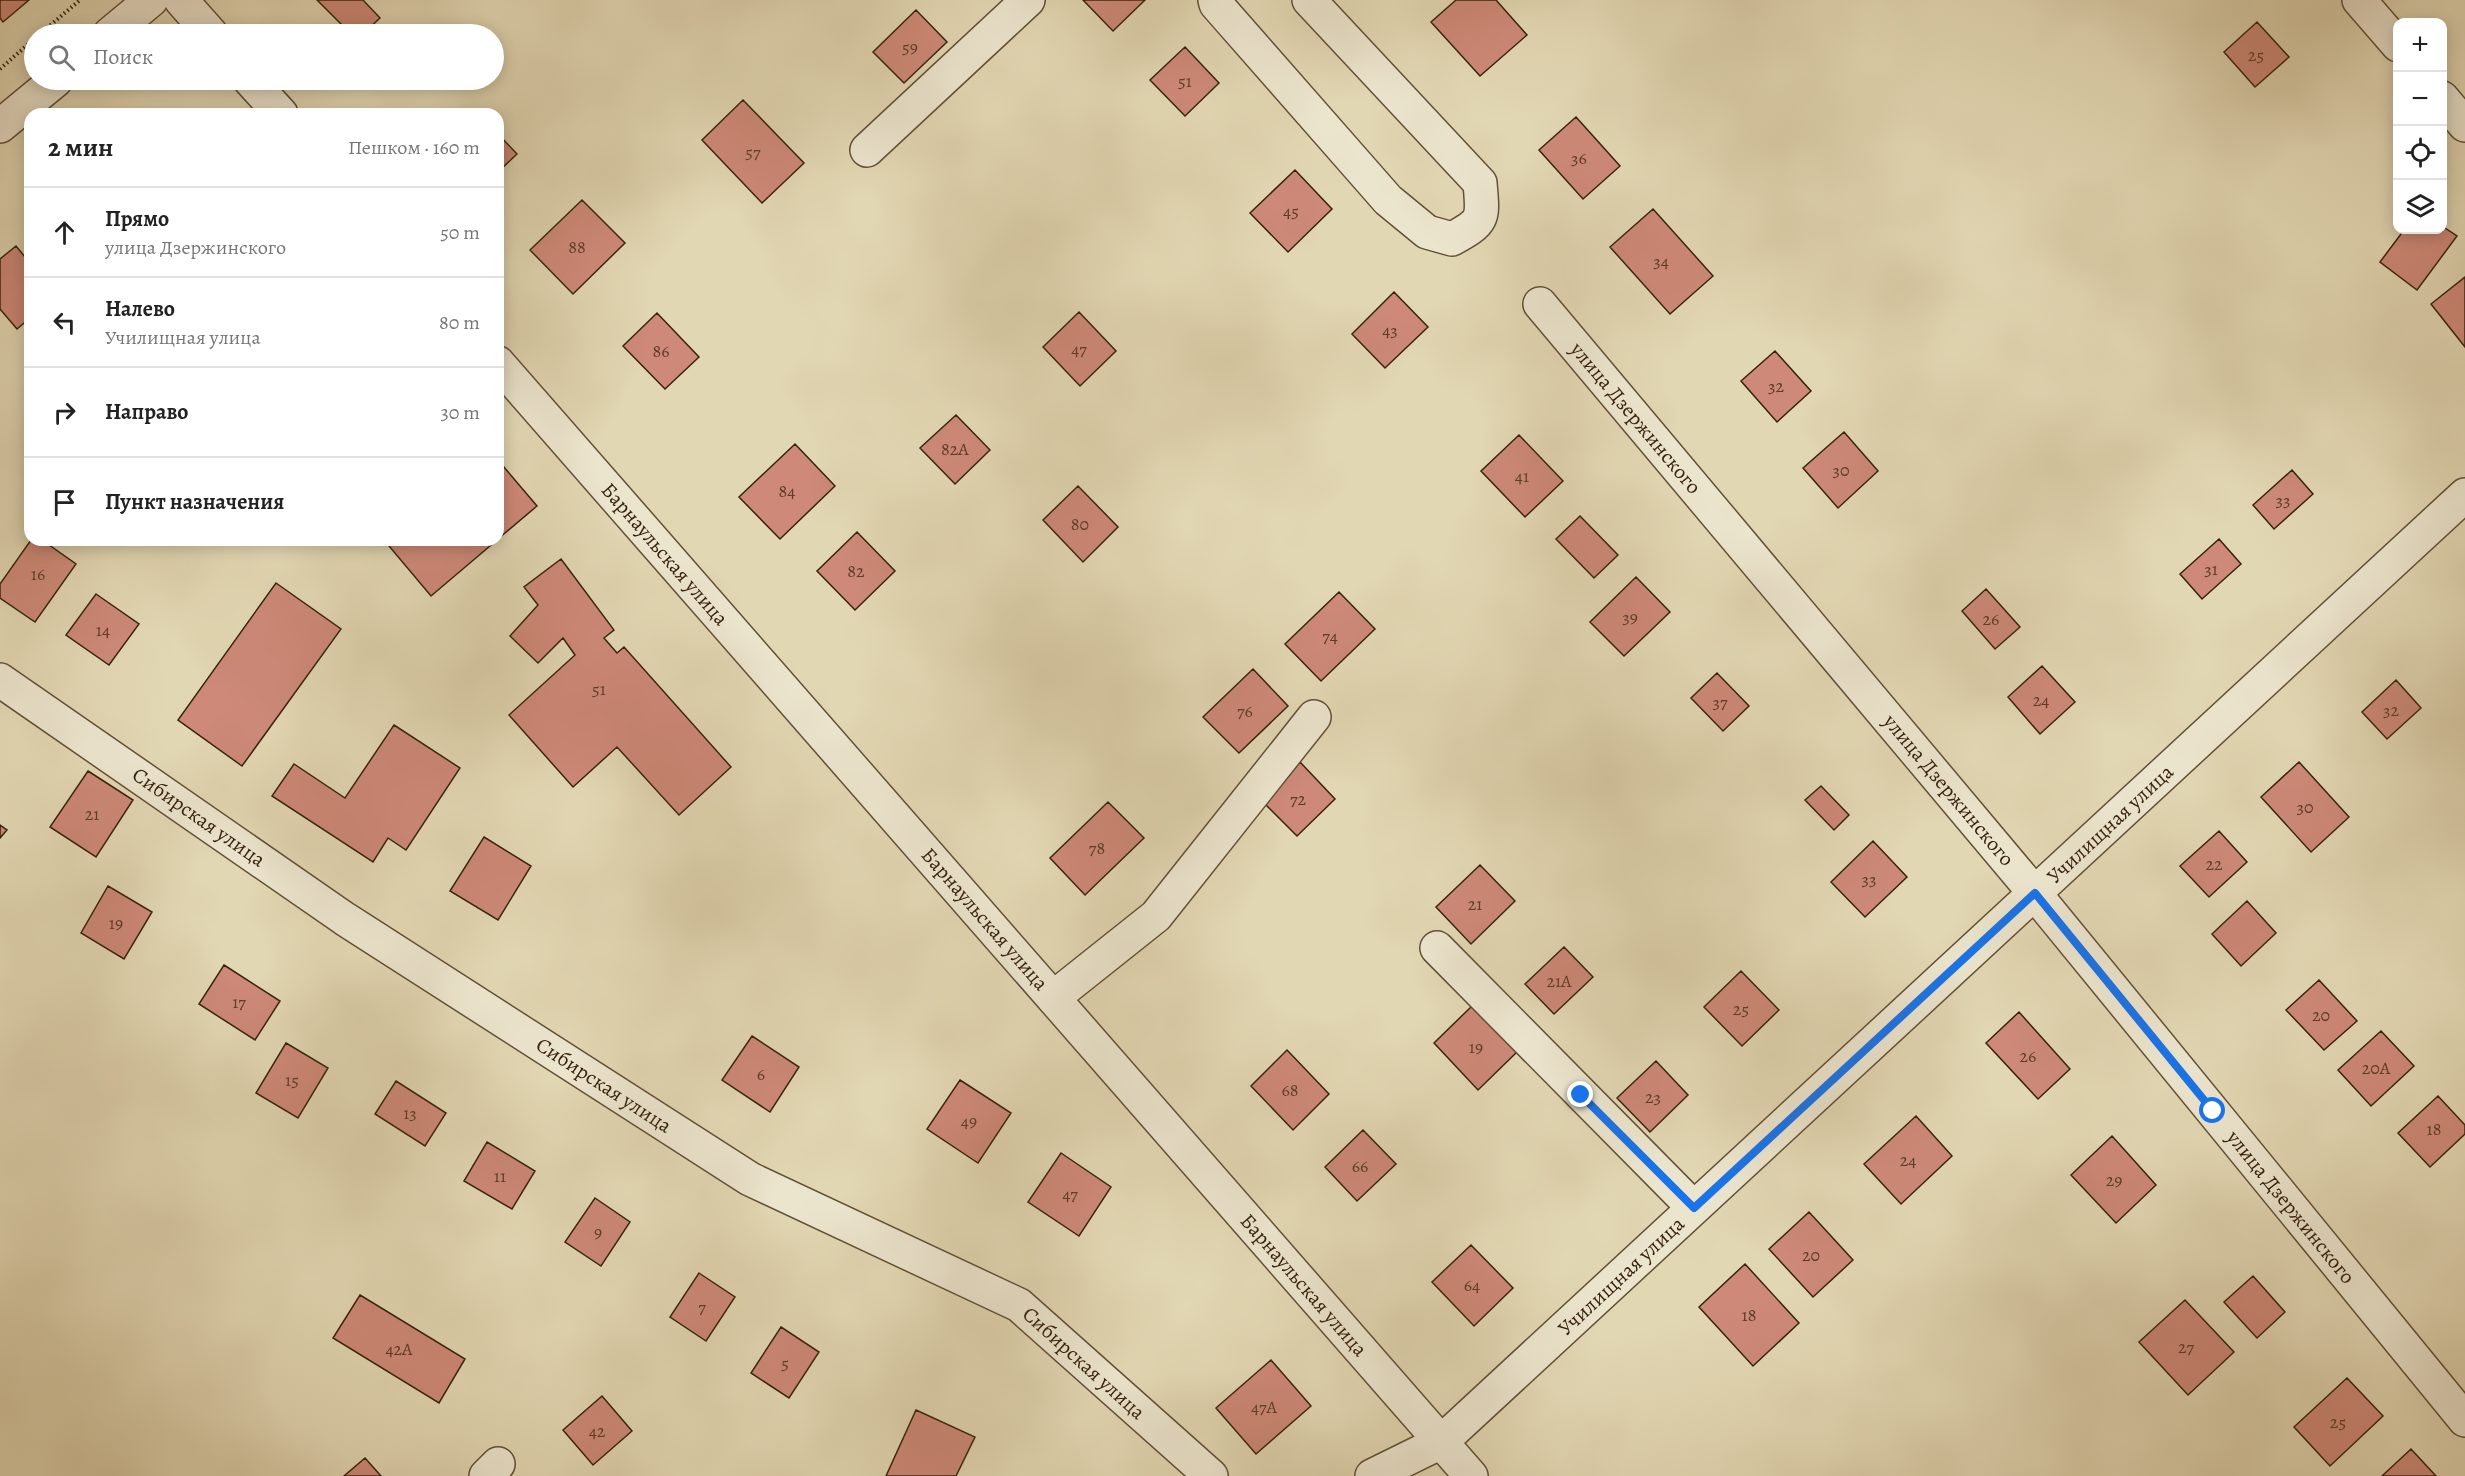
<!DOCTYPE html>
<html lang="ru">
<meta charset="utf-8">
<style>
:root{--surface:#fff;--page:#f6f6f6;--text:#222;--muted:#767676;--line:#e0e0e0}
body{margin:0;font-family:Alegreya,serif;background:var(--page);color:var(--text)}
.controls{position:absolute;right:18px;top:18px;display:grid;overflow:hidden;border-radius:12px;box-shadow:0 3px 15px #0003}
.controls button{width:54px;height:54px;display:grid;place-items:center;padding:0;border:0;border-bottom:2px solid var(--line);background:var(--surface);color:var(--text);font:30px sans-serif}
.stop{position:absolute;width:18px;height:18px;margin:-14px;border:4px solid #1a73e8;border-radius:50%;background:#fff}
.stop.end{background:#1a73e8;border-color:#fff;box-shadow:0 2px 6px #0008}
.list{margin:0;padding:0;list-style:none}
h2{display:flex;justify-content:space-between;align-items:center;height:78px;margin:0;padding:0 24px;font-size:26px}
h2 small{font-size:20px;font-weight:400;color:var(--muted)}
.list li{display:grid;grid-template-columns:39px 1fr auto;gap:18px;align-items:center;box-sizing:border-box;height:90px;padding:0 24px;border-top:2px solid var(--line)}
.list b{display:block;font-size:22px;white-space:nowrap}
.list p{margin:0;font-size:20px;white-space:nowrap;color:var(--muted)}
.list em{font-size:20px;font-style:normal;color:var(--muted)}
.icon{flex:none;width:33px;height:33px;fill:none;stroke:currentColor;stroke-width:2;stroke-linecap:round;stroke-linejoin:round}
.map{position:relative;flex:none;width:2465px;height:1476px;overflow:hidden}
.search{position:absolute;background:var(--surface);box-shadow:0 3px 15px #0003;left:24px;top:24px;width:480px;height:66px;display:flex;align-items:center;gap:15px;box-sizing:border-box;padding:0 21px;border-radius:33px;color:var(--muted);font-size:22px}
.panel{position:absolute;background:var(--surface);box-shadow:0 3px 15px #0003;left:24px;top:108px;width:480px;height:438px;border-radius:18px}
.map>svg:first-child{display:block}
.building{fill:#ce8978;stroke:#37230d;stroke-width:1.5}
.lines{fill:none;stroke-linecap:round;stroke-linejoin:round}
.minor-casing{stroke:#625036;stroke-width:36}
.path{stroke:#37230d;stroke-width:4;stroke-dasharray:1.5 3;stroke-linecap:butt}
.minor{stroke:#ece5ce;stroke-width:33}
.route{stroke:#1a73e8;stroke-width:8}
.labels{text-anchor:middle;stroke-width:4.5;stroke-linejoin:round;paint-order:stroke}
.number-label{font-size:18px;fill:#5d3c28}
.street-label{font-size:21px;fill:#37230d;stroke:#ece5ce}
</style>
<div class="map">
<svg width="2465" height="1476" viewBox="0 0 2465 1476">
<rect width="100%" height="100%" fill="#e2d7b3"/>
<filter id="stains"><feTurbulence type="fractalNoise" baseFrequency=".00333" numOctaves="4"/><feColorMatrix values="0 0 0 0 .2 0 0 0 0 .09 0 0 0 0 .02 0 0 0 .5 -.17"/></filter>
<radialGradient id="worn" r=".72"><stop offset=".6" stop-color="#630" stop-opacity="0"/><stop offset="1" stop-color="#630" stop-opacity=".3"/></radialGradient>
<!-- building -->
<path class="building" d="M 0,0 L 29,0 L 3,22 L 0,18 Z
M 317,0 L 363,0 L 380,18 L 363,34 L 351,34 Z
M 1083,0 L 1145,0 L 1113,31 Z
M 1456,0 L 1496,0 L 1527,35 L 1480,76 L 1431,22 Z
M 916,10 L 947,42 L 904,83 L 873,52 Z
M 2257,22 L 2289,57 L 2255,87 L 2224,52 Z
M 1185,47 L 1219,83 L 1185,116 L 1150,80 Z
M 743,100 L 804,163 L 762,203 L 702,140 Z
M 1576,117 L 1620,166 L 1583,199 L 1539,150 Z
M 498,134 L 517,154 L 498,172 Z
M 1295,170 L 1332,209 L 1288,252 L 1250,213 Z
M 582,200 L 625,243 L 573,294 L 530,250 Z
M 1653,209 L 1713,276 L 1670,314 L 1610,247 Z
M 2442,226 L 2457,236 L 2417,290 L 2380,262 L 2404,230 L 2442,230 Z
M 16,246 L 30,263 L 30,318 L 17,329 L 0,309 L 0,259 Z
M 2465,277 L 2465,347 L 2431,304 Z
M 1394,292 L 1428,327 L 1385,368 L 1352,334 Z
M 1079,312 L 1116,351 L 1080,386 L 1043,347 Z
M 657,313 L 699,357 L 665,389 L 623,346 Z
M 1775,351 L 1811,391 L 1777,422 L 1741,381 Z
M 956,415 L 990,450 L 955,484 L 920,448 Z
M 1844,432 L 1878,471 L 1838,508 L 1803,468 Z
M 1519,435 L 1563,481 L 1525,517 L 1481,471 Z
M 795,444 L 835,486 L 780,539 L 739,497 Z
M 498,460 L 537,506 L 498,539 Z
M 2292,470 L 2313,494 L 2274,529 L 2253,505 Z
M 1078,486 L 1118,527 L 1083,562 L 1043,520 Z
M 1580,516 L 1618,555 L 1594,578 L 1556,539 Z
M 857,532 L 895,571 L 855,610 L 817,571 Z
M 2219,539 L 2241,564 L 2202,599 L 2180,574 Z
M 31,540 L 42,540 L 76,564 L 35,622 L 0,598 L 0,584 Z
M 384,540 L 497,540 L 431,596 Z
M 561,559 L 614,630 L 604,638 L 617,653 L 624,647 L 731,767 L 679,815 L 617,747 L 573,787 L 509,715 L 575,655 L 563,638 L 538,663 L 510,636 L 538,605 L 524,587 Z
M 1636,577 L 1670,612 L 1624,656 L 1590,622 Z
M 276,583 L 341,629 L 242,766 L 178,720 Z
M 1986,589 L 2020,627 L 1995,649 L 1962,611 Z
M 1339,592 L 1375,629 L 1321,681 L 1285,644 Z
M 96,594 L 139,624 L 109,665 L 66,635 Z
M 2042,666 L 2075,702 L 2040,734 L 2008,697 Z
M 1253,669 L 1288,706 L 1239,753 L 1203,717 Z
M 1717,673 L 1749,706 L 1723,731 L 1691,698 Z
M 2396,680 L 2421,708 L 2387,739 L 2362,712 Z
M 394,725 L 460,768 L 406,850 L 388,838 L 373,862 L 272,796 L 294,764 L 345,798 Z
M 1300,762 L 1335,799 L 1297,836 L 1261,800 Z
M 2299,762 L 2349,817 L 2311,852 L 2261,797 Z
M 88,771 L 133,800 L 96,857 L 50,827 Z
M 1821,786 L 1849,815 L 1834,830 L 1805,800 Z
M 1108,802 L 1144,838 L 1085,895 L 1050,858 Z
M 0,825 L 7,830 L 0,838 Z
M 2219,831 L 2247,862 L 2209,897 L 2180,866 Z
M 484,837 L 531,866 L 498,920 L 450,891 Z
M 1873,841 L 1907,877 L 1865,917 L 1831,882 Z
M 1480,865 L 1515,901 L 1471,944 L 1436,907 Z
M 108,886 L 152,912 L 124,959 L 81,933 Z
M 2247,901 L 2276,933 L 2241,966 L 2212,934 Z
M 1564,947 L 1593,977 L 1554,1014 L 1525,984 Z
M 224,965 L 280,1001 L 255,1040 L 199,1004 Z
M 1741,971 L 1779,1010 L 1742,1046 L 1704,1007 Z
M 2319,980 L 2357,1021 L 2324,1050 L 2286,1010 Z
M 1473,1005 L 1518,1051 L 1478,1090 L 1434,1043 Z
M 2019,1012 L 2070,1069 L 2038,1099 L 1986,1043 Z
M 2381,1031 L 2414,1066 L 2371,1106 L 2338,1070 Z
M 752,1036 L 799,1067 L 770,1112 L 722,1080 Z
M 286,1043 L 328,1068 L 298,1118 L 256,1093 Z
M 1287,1050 L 1329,1094 L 1293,1130 L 1251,1086 Z
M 1656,1061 L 1688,1095 L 1650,1132 L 1617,1098 Z
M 960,1080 L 1011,1113 L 978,1163 L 927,1129 Z
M 396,1081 L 446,1113 L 425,1146 L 375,1114 Z
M 2438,1096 L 2465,1125 L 2465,1134 L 2430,1167 L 2398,1133 Z
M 1916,1116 L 1952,1156 L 1901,1204 L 1864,1164 Z
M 1363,1130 L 1396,1164 L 1357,1201 L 1325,1167 Z
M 2112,1136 L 2156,1185 L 2116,1223 L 2071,1175 Z
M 487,1142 L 535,1171 L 512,1209 L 464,1181 Z
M 1061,1153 L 1111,1187 L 1079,1236 L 1028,1202 Z
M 595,1198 L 630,1222 L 601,1266 L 565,1242 Z
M 1809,1212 L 1853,1260 L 1813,1297 L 1769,1249 Z
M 1471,1245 L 1513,1288 L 1474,1326 L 1432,1282 Z
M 1745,1264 L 1799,1323 L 1753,1366 L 1699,1307 Z
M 699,1273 L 735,1297 L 706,1341 L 670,1317 Z
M 2253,1276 L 2285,1312 L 2257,1338 L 2224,1302 Z
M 360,1295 L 465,1359 L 439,1403 L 333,1338 Z
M 2185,1300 L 2234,1352 L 2188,1395 L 2139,1342 Z
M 781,1327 L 819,1352 L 789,1398 L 751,1373 Z
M 1271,1360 L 1311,1406 L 1256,1454 L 1216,1408 Z
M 2347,1378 L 2383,1416 L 2330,1466 L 2294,1427 Z
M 602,1396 L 632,1431 L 593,1465 L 563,1430 Z
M 916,1410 L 975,1437 L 956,1476 L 886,1476 Z
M 2411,1449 L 2436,1476 L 2382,1476 Z
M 365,1458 L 381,1476 L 344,1476 Z"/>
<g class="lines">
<!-- minor casing -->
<g class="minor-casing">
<path id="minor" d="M 181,0 L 211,34
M 1215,0 L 1216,4 L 1388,200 L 1427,232 L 1452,239 C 1485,221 1483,219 1480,183 L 1309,0
M 2359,0 L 2398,45
M 110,34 L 151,0
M 250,80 L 281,114
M 2442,98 L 2465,125
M 0,126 L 56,80
M 867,150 L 1028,0
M 1540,304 L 2027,884 L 2465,1420
M 498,363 L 1471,1476
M 0,680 L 345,919 L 750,1179 L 1019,1305 L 1211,1476
M 1437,948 L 1694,1208
M 1053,998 L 1156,916 L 1314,717
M 486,1476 L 498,1464
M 1372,1476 L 1441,1442 L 2465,495"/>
</g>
<!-- path -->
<path class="path" d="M 40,34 L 80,0
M 0,69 L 34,39"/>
<!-- minor -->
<use href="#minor" class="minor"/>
</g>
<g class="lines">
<!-- route -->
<path class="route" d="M 1581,1095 L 1694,1208 L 2035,893 L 2213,1111"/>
</g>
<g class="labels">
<!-- number labels -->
<g class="number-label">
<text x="910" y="53">59</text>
<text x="2256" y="61">25</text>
<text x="1185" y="87">51</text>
<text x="753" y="158">57</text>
<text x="1579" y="164">36</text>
<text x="1291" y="217">45</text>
<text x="577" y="253">88</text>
<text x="1661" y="267">34</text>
<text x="1390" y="336">43</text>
<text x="1079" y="355">47</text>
<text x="661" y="357">86</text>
<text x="1776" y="392">32</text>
<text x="955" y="455">82А</text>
<text x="1841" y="476">30</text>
<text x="1522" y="482">41</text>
<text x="787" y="497">84</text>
<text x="2283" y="506">33</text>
<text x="1080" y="530">80</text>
<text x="2211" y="575">31</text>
<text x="856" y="577">82</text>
<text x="38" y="580">16</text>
<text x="1630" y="623">39</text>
<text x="1991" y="625">26</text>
<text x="103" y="636">14</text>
<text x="1330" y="642">74</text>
<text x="599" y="695">51</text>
<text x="2041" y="706">24</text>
<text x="1720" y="708">37</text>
<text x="2391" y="716">32</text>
<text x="1245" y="717">76</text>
<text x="1298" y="805">72</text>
<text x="2305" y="813">30</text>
<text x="92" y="820">21</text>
<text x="1097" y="854">78</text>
<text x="2214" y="870">22</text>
<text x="1869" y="885">33</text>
<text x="1475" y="910">21</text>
<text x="116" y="929">19</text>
<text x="1559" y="987">21А</text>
<text x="239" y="1008">17</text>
<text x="1741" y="1015">25</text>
<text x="2321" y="1021">20</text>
<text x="1476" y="1053">19</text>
<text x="2028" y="1062">26</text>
<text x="2376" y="1074">20А</text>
<text x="761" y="1080">6</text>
<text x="292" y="1086">15</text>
<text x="1290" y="1096">68</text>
<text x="1653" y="1103">23</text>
<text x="410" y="1119">13</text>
<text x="969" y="1127">49</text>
<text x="2434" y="1135">18</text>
<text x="1908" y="1166">24</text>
<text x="1360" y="1172">66</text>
<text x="500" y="1182">11</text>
<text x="2114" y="1186">29</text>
<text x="1070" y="1200">47</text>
<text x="598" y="1238">9</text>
<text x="1811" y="1261">20</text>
<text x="1472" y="1291">64</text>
<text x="702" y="1313">7</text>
<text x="1749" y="1321">18</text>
<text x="2186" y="1353">27</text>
<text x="399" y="1355">42А</text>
<text x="785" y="1369">5</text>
<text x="1264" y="1413">47А</text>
<text x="2338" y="1428">25</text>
<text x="597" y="1437">42</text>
</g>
<!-- street labels -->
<g class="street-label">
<text transform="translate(1636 418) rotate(50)" y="7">улица Дзержинского</text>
<text transform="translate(665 554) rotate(49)" y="7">Барнаульская улица</text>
<text transform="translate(1949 790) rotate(50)" y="7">улица Дзержинского</text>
<text transform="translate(199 817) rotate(35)" y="7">Сибирская улица</text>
<text transform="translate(2110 824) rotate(-43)" y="7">Училищная улица</text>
<text transform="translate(985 919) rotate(49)" y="7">Барнаульская улица</text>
<text transform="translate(604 1085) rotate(33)" y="7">Сибирская улица</text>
<text transform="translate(2291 1207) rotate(51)" y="7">улица Дзержинского</text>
<text transform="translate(1621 1276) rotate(-43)" y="7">Училищная улица</text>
<text transform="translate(1304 1285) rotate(49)" y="7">Барнаульская улица</text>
<text transform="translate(1084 1363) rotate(42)" y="7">Сибирская улица</text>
</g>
</g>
<rect width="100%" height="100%" filter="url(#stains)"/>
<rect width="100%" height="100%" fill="url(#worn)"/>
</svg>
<div class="controls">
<button>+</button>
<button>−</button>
<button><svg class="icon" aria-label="locate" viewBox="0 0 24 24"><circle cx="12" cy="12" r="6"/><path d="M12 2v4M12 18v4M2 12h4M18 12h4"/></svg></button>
<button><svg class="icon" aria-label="layers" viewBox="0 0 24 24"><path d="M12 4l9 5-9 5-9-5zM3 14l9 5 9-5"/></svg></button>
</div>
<div class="stop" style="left:2213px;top:1111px"></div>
<div class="stop end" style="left:1581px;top:1095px"></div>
<div class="search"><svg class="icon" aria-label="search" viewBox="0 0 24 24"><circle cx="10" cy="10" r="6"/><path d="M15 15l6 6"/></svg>Поиск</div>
<section class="panel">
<h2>2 мин<small>Пешком · 160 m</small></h2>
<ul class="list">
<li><svg class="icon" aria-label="ahead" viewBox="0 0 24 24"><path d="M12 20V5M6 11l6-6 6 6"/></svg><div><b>Прямо</b><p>улица Дзержинского</p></div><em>50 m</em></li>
<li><svg class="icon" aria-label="left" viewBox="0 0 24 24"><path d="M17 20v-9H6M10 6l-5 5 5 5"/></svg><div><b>Налево</b><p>Училищная улица</p></div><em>80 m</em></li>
<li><svg class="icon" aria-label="right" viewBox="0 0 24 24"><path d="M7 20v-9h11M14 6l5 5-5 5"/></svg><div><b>Направо</b></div><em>30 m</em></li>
<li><svg class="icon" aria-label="arrive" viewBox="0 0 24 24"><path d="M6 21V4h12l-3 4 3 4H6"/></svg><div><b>Пункт назначения</b></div></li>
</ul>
</section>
</div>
